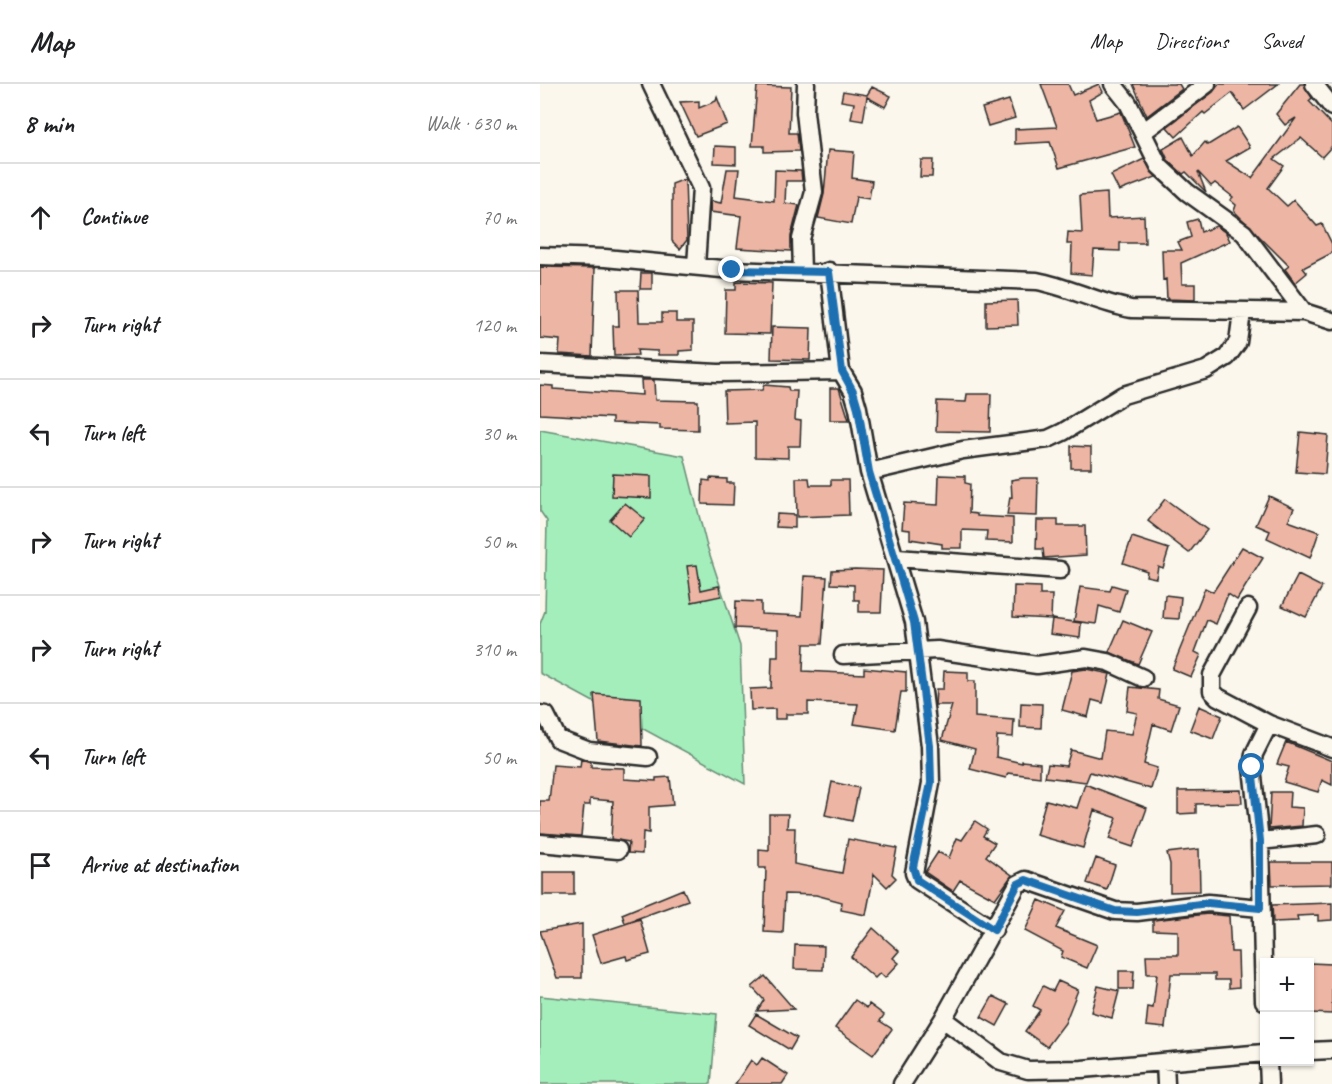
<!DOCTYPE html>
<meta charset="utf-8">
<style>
:root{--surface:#fff;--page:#f2f2f2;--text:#202124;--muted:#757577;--line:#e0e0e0}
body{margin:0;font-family:Caveat,sans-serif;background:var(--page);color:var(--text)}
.controls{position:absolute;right:18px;bottom:18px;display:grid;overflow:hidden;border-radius:0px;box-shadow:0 2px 4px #0004}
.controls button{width:54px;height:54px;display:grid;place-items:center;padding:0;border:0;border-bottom:2px solid var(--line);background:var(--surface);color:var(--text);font:30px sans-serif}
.stop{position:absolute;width:18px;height:18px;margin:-14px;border:4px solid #1f6fb2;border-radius:50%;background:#fff}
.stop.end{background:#1f6fb2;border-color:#fff;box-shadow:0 2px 6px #0008}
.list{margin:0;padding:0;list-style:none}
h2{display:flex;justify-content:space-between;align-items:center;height:78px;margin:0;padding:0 24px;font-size:26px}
h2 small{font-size:20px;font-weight:400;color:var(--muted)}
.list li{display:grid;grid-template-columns:39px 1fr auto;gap:18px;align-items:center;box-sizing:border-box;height:108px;padding:0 24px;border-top:2px solid var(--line)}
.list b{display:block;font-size:22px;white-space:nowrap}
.list em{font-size:20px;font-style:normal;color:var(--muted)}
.icon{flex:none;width:33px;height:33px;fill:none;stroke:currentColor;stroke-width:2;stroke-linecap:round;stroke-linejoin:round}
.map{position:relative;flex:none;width:792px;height:1000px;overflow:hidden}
header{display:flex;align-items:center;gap:36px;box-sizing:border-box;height:84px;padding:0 30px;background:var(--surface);border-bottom:2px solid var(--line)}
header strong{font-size:28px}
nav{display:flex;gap:33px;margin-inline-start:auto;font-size:21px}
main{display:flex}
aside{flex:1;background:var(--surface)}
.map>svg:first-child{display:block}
.green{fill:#a4eebc;stroke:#688c74;stroke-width:1.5}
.building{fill:#edb5a3;stroke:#2b2b2b;stroke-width:1.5}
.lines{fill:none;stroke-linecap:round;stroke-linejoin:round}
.minor-casing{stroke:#2b2b2b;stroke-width:21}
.minor{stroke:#fbf7ec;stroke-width:16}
.route{stroke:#1f6fb2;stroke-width:8}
</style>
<header>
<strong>Map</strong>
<nav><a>Map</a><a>Directions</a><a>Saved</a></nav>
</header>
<main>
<aside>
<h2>8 min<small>Walk · 630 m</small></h2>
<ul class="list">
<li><svg class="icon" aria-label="ahead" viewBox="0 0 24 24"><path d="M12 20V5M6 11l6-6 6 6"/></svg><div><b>Continue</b></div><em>70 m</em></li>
<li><svg class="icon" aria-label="right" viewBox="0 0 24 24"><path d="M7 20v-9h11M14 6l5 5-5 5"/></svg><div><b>Turn right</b></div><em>120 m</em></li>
<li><svg class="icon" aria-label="left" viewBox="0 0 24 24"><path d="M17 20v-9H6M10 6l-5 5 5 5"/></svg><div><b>Turn left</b></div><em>30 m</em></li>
<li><svg class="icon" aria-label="right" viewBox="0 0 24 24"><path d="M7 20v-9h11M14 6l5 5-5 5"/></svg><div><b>Turn right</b></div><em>50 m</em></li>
<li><svg class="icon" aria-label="right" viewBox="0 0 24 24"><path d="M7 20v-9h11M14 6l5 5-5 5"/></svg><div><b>Turn right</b></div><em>310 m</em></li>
<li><svg class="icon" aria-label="left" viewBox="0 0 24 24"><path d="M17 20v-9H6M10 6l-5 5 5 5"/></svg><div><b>Turn left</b></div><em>50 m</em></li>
<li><svg class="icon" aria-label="arrive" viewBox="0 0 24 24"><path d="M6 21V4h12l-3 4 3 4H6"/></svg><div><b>Arrive at destination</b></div></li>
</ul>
</aside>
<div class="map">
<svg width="792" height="1000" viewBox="0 0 792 1000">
<rect width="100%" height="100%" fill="#fbf7ec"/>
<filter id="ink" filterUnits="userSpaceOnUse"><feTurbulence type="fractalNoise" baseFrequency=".0167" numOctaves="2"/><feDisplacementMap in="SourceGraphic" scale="12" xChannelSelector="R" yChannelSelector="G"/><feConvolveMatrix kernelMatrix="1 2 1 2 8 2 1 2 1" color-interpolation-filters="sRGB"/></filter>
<g filter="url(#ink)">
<!-- green -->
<path class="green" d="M 0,346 L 144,372 L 166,459 L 200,562 L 205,700 L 0,589 L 0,540 L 5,527 L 7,437 L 0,427 Z
M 0,912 L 177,930 L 171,1000 L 0,1000 Z"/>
<!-- building -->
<path class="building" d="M 501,0 L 528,0 L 533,11 L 559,0 L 563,8 L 549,16 L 556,35 L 581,28 L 595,63 L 519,84 L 510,58 L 475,60 L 475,45 L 517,43 Z
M 593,0 L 639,0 L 642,5 L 607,32 Z
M 679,0 L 738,0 L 704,26 L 692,9 L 665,30 L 663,28 L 636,53 L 627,43 L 673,8 Z
M 760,0 L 764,0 L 772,14 L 769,17 L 792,41 L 792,62 L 782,73 L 761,54 L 734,75 L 744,82 L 728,104 L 747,122 L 754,116 L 777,142 L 782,140 L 792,160 L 792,169 L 763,184 L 767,189 L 755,199 L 745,185 L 749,182 L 694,127 L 696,121 L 690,116 L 693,113 L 675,99 L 671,102 L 658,88 L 666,108 L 646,88 L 643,90 L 628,76 L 623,65 L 643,53 L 653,72 L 665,58 L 668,61 L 697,43 L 710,63 L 686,77 L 712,94 L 756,34 L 745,41 L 736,30 Z
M 217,2 L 251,3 L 249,49 L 257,49 L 259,67 L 224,68 L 224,62 L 212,62 Z
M 332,3 L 351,12 L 345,23 L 327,13 L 323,37 L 311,35 L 314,19 L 301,17 L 303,7 L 327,11 Z
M 177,13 L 187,40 L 156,52 L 140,18 L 159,17 L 159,24 L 176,17 Z
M 469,16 L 475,34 L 448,42 L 442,24 Z
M 175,62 L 196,63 L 196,80 L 174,79 Z
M 288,66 L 314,68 L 312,94 L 332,97 L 329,115 L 316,113 L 311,140 L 278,134 L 284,110 Z
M 604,75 L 616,93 L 579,107 L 571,91 Z
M 381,76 L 393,76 L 392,93 L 380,93 Z
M 187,85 L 199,85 L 196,112 L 234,117 L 235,86 L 261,87 L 262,97 L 246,97 L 245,119 L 259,121 L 251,152 L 251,167 L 197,164 L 201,132 L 170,128 L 171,117 L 181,119 Z
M 145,95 L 147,156 L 140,165 L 132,157 L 132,100 Z
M 567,109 L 568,134 L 604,132 L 605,159 L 580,159 L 580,167 L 554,166 L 552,191 L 531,189 L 532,160 L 527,160 L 528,148 L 542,149 L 540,111 Z
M 658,135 L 661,148 L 676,142 L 686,149 L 690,157 L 641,179 L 642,200 L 655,200 L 655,216 L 627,215 L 626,195 L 623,196 L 622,166 L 642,166 L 638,158 L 651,153 L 647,138 Z
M 0,183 L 55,184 L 52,272 L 19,270 L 20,256 L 0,254 Z
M 101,189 L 112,189 L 112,205 L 100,205 Z
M 196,198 L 232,199 L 230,250 L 185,249 L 186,206 L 196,206 Z
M 78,206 L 98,206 L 99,238 L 122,238 L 122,229 L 136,229 L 136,238 L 153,238 L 153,266 L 139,267 L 139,271 L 118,271 L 118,267 L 97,266 L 98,271 L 74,272 L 73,242 L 79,242 Z
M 477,216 L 478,241 L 446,242 L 446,217 Z
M 232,243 L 271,244 L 270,276 L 231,275 Z
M 101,296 L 114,296 L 115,316 L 158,317 L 158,346 L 120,345 L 120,341 L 72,339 L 72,334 L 0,330 L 0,301 L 13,302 L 13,305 L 102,311 Z
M 224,301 L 248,303 L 249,307 L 257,307 L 255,336 L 261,337 L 260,362 L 248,362 L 248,374 L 215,373 L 215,338 L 185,339 L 184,307 L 222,306 Z
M 290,304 L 299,304 L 309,336 L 290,336 Z
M 427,310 L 451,310 L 450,348 L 396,347 L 397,317 L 426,318 Z
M 760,348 L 788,351 L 785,390 L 756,388 Z
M 531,362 L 551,363 L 551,384 L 531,384 Z
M 73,390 L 111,392 L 111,414 L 72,412 Z
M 399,391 L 425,392 L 425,399 L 430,400 L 429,429 L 437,430 L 437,432 L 473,434 L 473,458 L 446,457 L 447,447 L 422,446 L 422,464 L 402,464 L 402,460 L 370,455 L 370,446 L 362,445 L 364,419 L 398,421 Z
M 170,394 L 187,395 L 187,399 L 194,399 L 193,421 L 162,420 L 163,396 L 170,397 Z
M 256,394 L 269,394 L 270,401 L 291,401 L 291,396 L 308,396 L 309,431 L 257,433 Z
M 483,394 L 498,394 L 497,432 L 467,431 L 470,413 L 472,414 L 471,396 Z
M 729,412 L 754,424 L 748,437 L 779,448 L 770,474 L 727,454 L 730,447 L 716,441 Z
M 625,415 L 667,446 L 649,469 L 608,437 Z
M 85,419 L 105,435 L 89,453 L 70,436 Z
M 237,430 L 255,431 L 255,444 L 236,443 Z
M 497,436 L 518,436 L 518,442 L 545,442 L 546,471 L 504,474 L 503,465 L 496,465 Z
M 592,453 L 629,465 L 623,484 L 618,482 L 616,494 L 606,492 L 607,487 L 583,479 Z
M 702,463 L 723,474 L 697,516 L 688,510 L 676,540 L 667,536 L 655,568 L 661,571 L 651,593 L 632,585 L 665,504 L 673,508 Z
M 157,481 L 161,506 L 179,502 L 181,512 L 152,518 L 147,482 Z
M 315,485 L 343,486 L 341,528 L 319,528 L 319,516 L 314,516 L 314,501 L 291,500 L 292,486 Z
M 758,491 L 782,503 L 766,533 L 742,522 Z
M 264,492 L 287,493 L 282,560 L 264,560 L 263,587 L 324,590 L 324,584 L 366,588 L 366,608 L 361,608 L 355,646 L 314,640 L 318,620 L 268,618 L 268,630 L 246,630 L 246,635 L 235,635 L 235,625 L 211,626 L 210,605 L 231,604 L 232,573 L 238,573 L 238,546 L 195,544 L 196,517 L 221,518 L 221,530 L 262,532 Z
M 572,501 L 586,505 L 579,528 L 559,522 L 556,540 L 534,537 L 540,503 L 570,507 Z
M 474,502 L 500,503 L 500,511 L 512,511 L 511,535 L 473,533 Z
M 625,511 L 641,513 L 639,535 L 623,534 Z
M 512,535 L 541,539 L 540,554 L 510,550 Z
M 583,536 L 612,548 L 598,580 L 569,568 Z
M 546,585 L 570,590 L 563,619 L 552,616 L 548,633 L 522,626 L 532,587 Z
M 404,587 L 428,588 L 428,597 L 435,597 L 435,633 L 474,636 L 473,653 L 457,652 L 456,673 L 482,679 L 482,677 L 500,679 L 500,693 L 468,689 L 466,694 L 430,685 L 435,665 L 402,656 L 412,621 L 395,621 L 396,605 L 403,605 Z
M 590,603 L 619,606 L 618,615 L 639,621 L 631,646 L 613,640 L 604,680 L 617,684 L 611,705 L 550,688 L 546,698 L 505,693 L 508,680 L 526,682 L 531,666 L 561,674 L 565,647 L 592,650 L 597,629 L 587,627 Z
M 54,610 L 101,614 L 102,662 L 58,657 Z
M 481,619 L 502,620 L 501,644 L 480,643 Z
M 659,622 L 682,632 L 673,655 L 650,646 Z
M 746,658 L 792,677 L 792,701 L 782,696 L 778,708 L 744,698 L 749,683 L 737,680 Z
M 41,675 L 51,678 L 51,683 L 84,684 L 84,695 L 116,697 L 116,694 L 130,693 L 133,721 L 109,723 L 109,749 L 103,748 L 102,770 L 88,769 L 89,758 L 71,755 L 73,717 L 50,715 L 50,721 L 44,721 L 41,752 L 0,749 L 0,717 L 9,717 L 13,681 L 40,683 Z
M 292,698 L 319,704 L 312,737 L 285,731 Z
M 545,700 L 607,724 L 593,763 L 569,755 L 577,734 L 554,726 L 543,764 L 496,751 L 506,716 L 537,724 Z
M 701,706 L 702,719 L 656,720 L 656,729 L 638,730 L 638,707 Z
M 731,708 L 750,708 L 749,723 L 763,724 L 762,742 L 729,745 Z
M 229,730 L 248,730 L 247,744 L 255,744 L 254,780 L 302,789 L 308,755 L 357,764 L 352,790 L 356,794 L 347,803 L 334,790 L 326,831 L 301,826 L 302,818 L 276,811 L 245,810 L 243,849 L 224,848 L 226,784 L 219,784 L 219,765 L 229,766 Z
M 435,737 L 447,745 L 443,752 L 455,759 L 446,772 L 472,791 L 455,815 L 420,796 L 413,807 L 385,788 L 398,768 L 409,774 L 417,754 L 422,756 Z
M 659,765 L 660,807 L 630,808 L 630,780 L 627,769 Z
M 556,774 L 575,781 L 567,806 L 547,799 Z
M 731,778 L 792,778 L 792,800 L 732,801 Z
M 3,788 L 34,788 L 34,811 L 3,811 Z
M 143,805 L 148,816 L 85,839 L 82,830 Z
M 499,816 L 525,827 L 516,844 L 557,861 L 547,884 L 521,873 L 523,867 L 485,847 Z
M 792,819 L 792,836 L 778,837 L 778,831 L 757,832 L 758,837 L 733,838 L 732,821 Z
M 668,830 L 689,832 L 691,868 L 698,868 L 699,903 L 689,904 L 689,896 L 675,896 L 675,890 L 631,890 L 625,944 L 606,942 L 608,923 L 613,924 L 617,890 L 607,890 L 606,871 L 638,871 L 638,847 L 613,846 L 613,836 Z
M 100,835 L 110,870 L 87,876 L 86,872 L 61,879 L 52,851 Z
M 42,840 L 42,894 L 17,894 L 0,847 Z
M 333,844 L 359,867 L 353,874 L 359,879 L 345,894 L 340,889 L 335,894 L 311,873 Z
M 255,861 L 284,862 L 283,886 L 254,885 Z
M 770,879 L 792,880 L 792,930 L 770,929 Z
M 579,887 L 594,887 L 593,905 L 579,905 Z
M 225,892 L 254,925 L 217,927 L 224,916 L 212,903 Z
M 518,897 L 538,906 L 525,939 L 507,963 L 485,947 L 500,926 L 493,922 L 503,902 L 513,907 Z
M 558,902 L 579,907 L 572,934 L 551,928 Z
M 453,912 L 469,920 L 457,942 L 441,933 Z
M 315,916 L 327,924 L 329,920 L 344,931 L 340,937 L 352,945 L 333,971 L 295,944 Z
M 216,930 L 257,954 L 250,966 L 209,941 Z
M 222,974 L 248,991 L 242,1000 L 195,1000 L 211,976 L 217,981 Z"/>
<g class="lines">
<!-- minor casing -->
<g class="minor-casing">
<path id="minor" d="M 111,0 L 161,104 L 156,182
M 573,0 L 588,19 L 619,82 L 647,108 L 704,149 L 764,228
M 774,0 L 792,23
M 603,48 L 667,0
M 0,172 L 65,174 L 192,186 L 497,197 C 529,203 558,219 591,225 L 764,228 L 792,237
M 262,187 L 261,155 L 274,108 L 265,28 L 266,0
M 289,187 L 301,287 L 313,307 L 318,324 L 329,388 L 374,538 L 390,662 L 391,699 L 374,789 L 377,796 L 454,846
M 0,280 L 178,289 L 301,287
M 329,388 L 423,366 L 508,355 L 523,348 L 583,311 L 666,286 L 687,273 L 698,258 L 702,228
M 357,474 L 520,486
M 708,524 L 672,591 L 672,607 L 678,613 L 729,640 L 792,664
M 303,571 L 397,566 L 497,581 L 546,574 L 568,578 L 603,594
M 0,630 L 6,631 L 18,655 L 49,667 L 108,673
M 720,757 L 777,751
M 0,759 L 78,766
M 724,917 L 720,757 L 712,683 L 714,670 L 729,640
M 403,935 L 461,978 L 488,986 L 542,985 L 724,969
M 770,967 L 792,966
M 625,978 L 626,1000
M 728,978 L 729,1000
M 362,1000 L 403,935 L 478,800 L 486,796 L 575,827 L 597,828 L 668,819 L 720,824"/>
</g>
<!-- minor -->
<use href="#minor" class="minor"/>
</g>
</g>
<g class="lines" filter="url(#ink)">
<!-- route -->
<path class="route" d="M 192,186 L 289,188 L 302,287 L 313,307 L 318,324 L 329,388 L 374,538 L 390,662 L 391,699 L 373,783 L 377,796 L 454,846 L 478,800 L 486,796 L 575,827 L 597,828 L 668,819 L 720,824 L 720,757 L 712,683"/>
</g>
</svg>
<div class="controls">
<button>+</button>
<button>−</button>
</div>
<div class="stop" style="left:712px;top:683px"></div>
<div class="stop end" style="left:192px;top:186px"></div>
</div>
</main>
